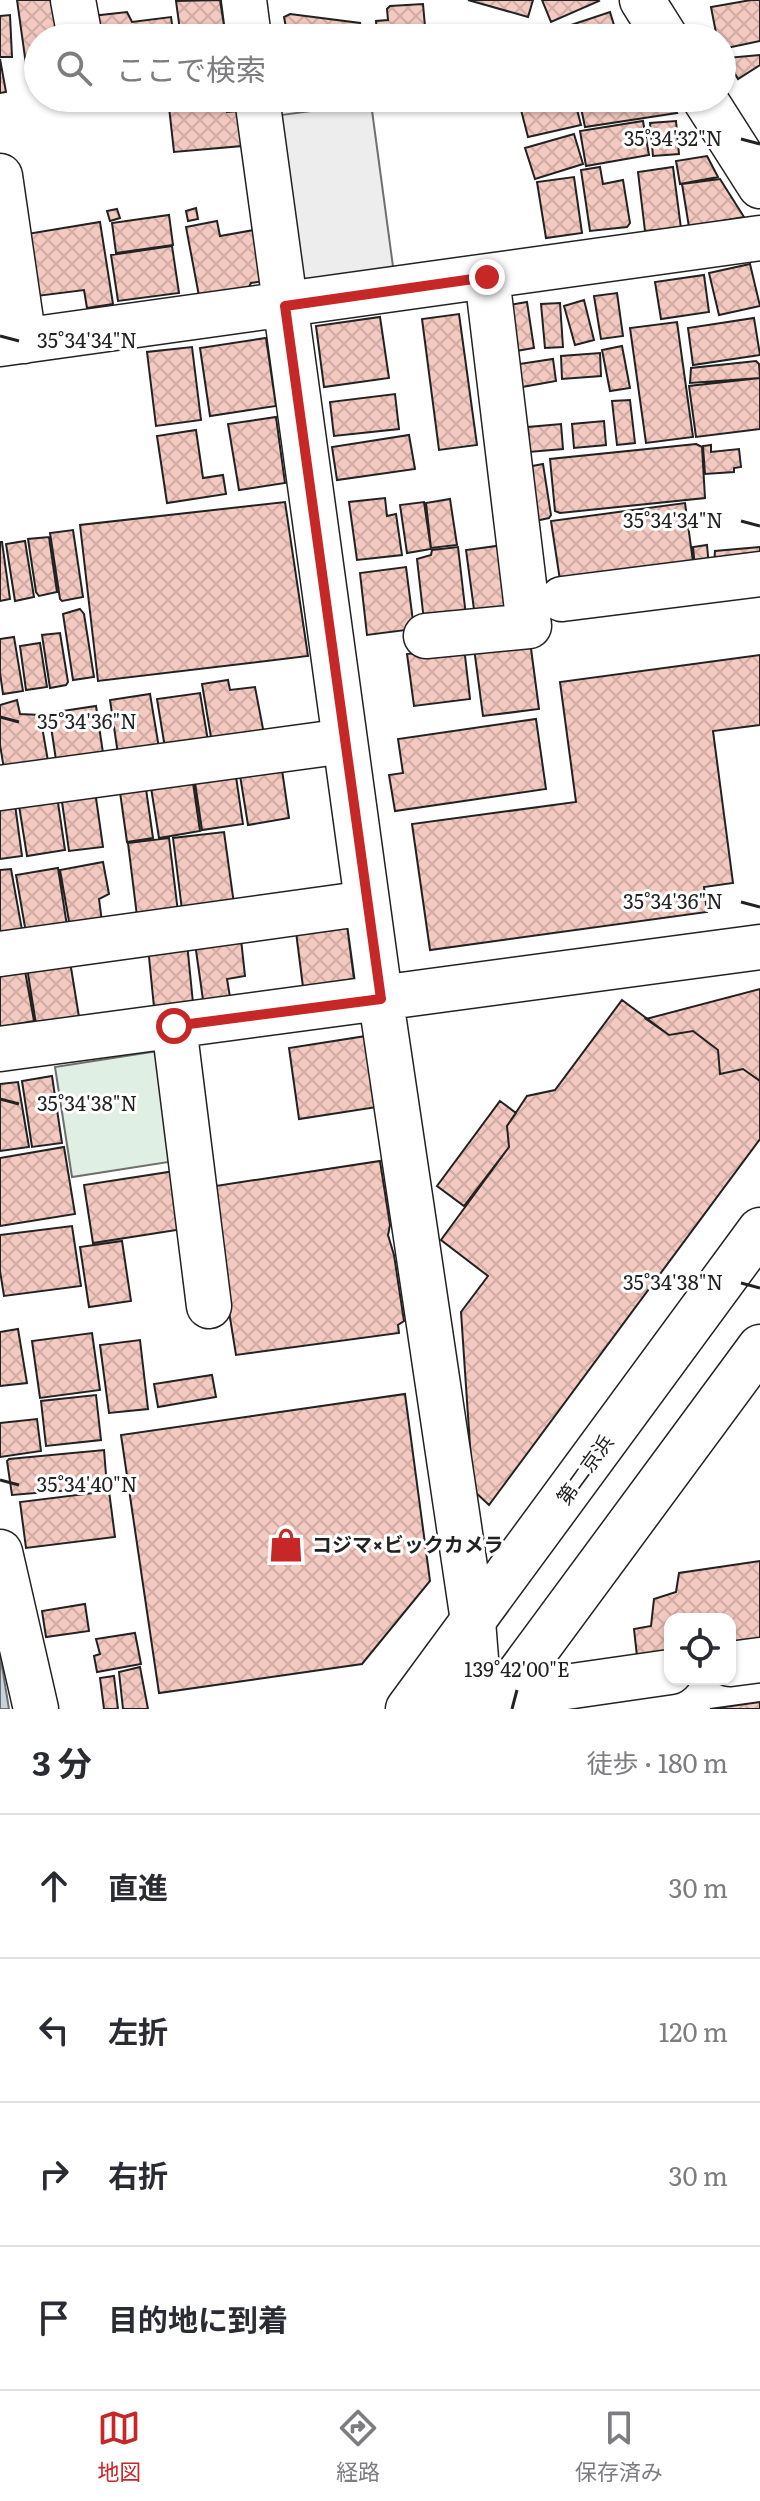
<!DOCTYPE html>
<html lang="ja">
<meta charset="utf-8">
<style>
:root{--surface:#fff;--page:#f7f7f7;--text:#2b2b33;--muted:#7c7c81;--line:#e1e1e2;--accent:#c62828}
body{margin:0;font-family:Literata,"Noto Sans JP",serif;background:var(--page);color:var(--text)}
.controls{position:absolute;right:24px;bottom:24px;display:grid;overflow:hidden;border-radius:16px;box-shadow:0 2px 6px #0004}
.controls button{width:72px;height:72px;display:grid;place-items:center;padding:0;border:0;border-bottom:2px solid var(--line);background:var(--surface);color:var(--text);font:40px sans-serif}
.stop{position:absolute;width:24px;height:24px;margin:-18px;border:6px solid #c62828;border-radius:50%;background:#fff}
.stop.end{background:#c62828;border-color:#fff;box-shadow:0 2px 8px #0008}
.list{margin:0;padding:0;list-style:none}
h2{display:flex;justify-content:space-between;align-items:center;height:104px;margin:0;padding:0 32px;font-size:34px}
h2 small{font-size:26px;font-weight:400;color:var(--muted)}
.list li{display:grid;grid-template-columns:52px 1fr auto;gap:24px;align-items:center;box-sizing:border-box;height:144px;padding:0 32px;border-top:2px solid var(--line)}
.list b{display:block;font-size:30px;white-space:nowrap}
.list em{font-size:26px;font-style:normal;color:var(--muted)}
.icon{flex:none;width:44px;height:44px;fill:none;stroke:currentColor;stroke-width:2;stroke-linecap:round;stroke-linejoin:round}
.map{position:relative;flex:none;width:760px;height:1709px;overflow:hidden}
.search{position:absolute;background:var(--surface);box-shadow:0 2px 6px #0004;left:24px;right:24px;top:24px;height:88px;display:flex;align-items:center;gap:20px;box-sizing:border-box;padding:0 28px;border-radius:44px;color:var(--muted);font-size:30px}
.sheet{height:680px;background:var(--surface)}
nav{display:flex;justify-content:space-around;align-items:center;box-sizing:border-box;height:112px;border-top:2px solid var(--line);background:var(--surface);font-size:22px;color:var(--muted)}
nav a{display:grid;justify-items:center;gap:4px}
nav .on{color:var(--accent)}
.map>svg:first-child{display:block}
.green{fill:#e0efe3;stroke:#6f6f6f;stroke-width:2}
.parking{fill:#ededed;stroke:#6f6f6f;stroke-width:2}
.water{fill:#c7d3dd;stroke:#6f6f6f;stroke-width:2}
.building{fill:url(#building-cross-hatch);stroke:#222;stroke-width:2}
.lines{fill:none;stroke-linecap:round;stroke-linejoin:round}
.minor-casing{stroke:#222;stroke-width:47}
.highway-casing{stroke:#222;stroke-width:47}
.minor{stroke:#fff;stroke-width:44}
.highway{stroke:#fff;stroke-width:44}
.route{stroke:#c62828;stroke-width:10}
.ticks{fill:none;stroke:#222;stroke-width:3}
.labels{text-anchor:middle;stroke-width:6;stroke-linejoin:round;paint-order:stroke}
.street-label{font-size:20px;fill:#222;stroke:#fff}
.poi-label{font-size:20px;font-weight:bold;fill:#222;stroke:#fff;text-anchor:start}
.ticks-label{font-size:20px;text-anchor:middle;fill:#222;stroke:#fff;stroke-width:6;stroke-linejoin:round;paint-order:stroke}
</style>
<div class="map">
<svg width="760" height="1709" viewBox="0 0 760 1709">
<defs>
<pattern id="building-cross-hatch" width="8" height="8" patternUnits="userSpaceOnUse" patternTransform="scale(2)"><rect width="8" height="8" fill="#f3c9c0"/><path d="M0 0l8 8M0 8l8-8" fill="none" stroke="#d0aca5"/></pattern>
</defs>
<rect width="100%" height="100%" fill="#fff"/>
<!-- green -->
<path class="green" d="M 158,1051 L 175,1161 L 72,1177 L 55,1067 Z"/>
<!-- parking -->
<path class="parking" d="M 371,103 L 394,274 L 303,286 L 281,115 Z"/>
<!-- water -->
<path class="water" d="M 0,1654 L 9,1709 L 0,1709 Z"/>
<!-- building -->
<path class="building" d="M 17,0 L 64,0 L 70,38 L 38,38 L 38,85 L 29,86 Z
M 220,0 L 226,38 L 181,38 L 176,1 Z
M 468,0 L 533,0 L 528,17 Z
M 542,0 L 598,0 L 599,1 L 551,22 Z
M 751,0 L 760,0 L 760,41 L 722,49 L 722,38 L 717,38 L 711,7 Z
M 423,4 L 426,38 L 377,38 L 376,21 L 388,20 L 387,9 L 390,6 Z
M 127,12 L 132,22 L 171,17 L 174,38 L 94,38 L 92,16 Z
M 610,12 L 618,38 L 538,38 L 538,36 Z
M 290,14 L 360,23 L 363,38 L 288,38 L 284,17 Z
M 10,15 L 12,57 L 0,57 L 0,16 Z
M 516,28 L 516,38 L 447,38 L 446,33 Z
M 760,55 L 760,65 L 738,79 L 726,58 Z
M 0,59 L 6,92 L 0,93 Z
M 168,98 L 226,98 L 227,112 L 239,111 L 242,146 L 174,152 Z
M 537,98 L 574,98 L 581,125 L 528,137 L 519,102 Z
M 579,98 L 667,98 L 677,113 L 585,127 Z
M 643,121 L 649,155 L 586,166 L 580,131 Z
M 676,121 L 679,154 L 653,156 L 650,123 Z
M 574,134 L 583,164 L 535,179 L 525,148 Z
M 707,156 L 718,177 L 680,184 L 676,161 Z
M 600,167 L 603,184 L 623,180 L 630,223 L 627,227 L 590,231 L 581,170 Z
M 673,167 L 681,228 L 645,231 L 638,172 Z
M 574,177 L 582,233 L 546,238 L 537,182 Z
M 720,179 L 744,217 L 689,227 L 682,184 Z
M 196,208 L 198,219 L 188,221 L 186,211 Z
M 117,209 L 120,218 L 110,221 L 107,211 Z
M 169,215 L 173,245 L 116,253 L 112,223 Z
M 217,221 L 220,236 L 254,230 L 264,281 L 251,283 L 248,289 L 199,296 L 186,227 Z
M 100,222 L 113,304 L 87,308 L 84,290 L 37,296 L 27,234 Z
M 172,246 L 179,293 L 118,301 L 111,255 Z
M 750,264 L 760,306 L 719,315 L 709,273 Z
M 704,275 L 709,312 L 661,319 L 655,282 Z
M 617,293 L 623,336 L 601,339 L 594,296 Z
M 584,300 L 594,340 L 575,345 L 564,306 Z
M 527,302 L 534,348 L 516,351 L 509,305 Z
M 560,303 L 563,347 L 545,348 L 541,304 Z
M 459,314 L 477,445 L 439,450 L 422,319 Z
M 380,317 L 389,378 L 324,387 L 316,326 Z
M 754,318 L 760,355 L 693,365 L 688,328 Z
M 677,322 L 693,437 L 646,443 L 630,328 Z
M 266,338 L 276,406 L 210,416 L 200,348 Z
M 622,346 L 630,388 L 610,391 L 602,350 Z
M 192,347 L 201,420 L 156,426 L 147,352 Z
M 600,353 L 601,376 L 562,379 L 561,356 Z
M 553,359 L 556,381 L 522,387 L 519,364 Z
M 756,361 L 759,364 L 760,378 L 690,383 L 691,368 Z
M 760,378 L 760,429 L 696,437 L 689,386 Z
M 395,394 L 399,429 L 334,436 L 330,402 Z
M 630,400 L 635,443 L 617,445 L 612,401 Z
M 276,417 L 285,483 L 239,490 L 228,424 Z
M 604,421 L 606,445 L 574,448 L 572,424 Z
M 561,424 L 563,449 L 529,452 L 528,427 Z
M 196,430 L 203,478 L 223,475 L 226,494 L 167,503 L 157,436 Z
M 409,435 L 415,469 L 337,480 L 332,447 Z
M 696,444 L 702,447 L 705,498 L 560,513 L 555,511 L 550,459 Z
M 711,445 L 711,452 L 739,449 L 741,467 L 734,468 L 734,472 L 705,474 L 703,446 Z
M 543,464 L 551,515 L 549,518 L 535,521 L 527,467 Z
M 385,498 L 387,516 L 396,514 L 402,555 L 357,560 L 349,502 Z
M 450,499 L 457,545 L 431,548 L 426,503 Z
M 285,502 L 308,656 L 98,681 L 80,525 Z
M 424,502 L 431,549 L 407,553 L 400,505 Z
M 685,503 L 694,569 L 561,587 L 551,521 Z
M 73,530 L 83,597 L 62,601 L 60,599 L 50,533 Z
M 49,537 L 57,592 L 39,596 L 36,592 L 28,539 Z
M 25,541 L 34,597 L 15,601 L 6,544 Z
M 0,542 L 2,542 L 10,599 L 0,601 Z
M 511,544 L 520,611 L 475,617 L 466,550 Z
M 707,545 L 709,567 L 695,568 L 693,547 Z
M 458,547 L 466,616 L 424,621 L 417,559 L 431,555 L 432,550 Z
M 760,547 L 760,562 L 714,564 L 715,551 Z
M 406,567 L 414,629 L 367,635 L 360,573 Z
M 80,609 L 84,614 L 94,677 L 73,680 L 63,614 Z
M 60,633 L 68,682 L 66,685 L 50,688 L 42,635 Z
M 14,637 L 23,691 L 3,694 L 0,673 L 0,639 Z
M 530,641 L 539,709 L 483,716 L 474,648 Z
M 40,643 L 47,687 L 26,690 L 20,646 Z
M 464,647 L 470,699 L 414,706 L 407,654 Z
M 760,655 L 760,725 L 713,731 L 733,883 L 704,887 L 707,912 L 430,950 L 412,824 L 576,802 L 560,682 Z
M 228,680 L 230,690 L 255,687 L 264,734 L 212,743 L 202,684 Z
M 200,693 L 208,741 L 165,748 L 157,699 Z
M 150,694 L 159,748 L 118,754 L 110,700 Z
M 17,700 L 20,714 L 40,715 L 48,761 L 4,769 L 0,745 L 0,705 Z
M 96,706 L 103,753 L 56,760 L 49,713 Z
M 536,719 L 546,789 L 395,811 L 389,775 L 403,773 L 398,739 Z
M 280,756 L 289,818 L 248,825 L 238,763 Z
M 234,763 L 243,824 L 202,830 L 193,769 Z
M 191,769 L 200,831 L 159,838 L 149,775 Z
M 144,775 L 153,838 L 127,842 L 118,778 Z
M 94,784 L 103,847 L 69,851 L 60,788 Z
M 13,790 L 22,856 L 0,859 L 0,792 Z
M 17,793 L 57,796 L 65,850 L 27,856 Z
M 224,832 L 234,904 L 182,910 L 173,838 Z
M 169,838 L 178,912 L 137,916 L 128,843 Z
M 103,862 L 109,894 L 99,899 L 102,922 L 70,927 L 60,870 Z
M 58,868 L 67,926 L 26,933 L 16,875 Z
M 11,869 L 22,930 L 0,936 L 0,870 Z
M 346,917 L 354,979 L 303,987 L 295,924 Z
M 240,930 L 245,976 L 227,979 L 230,997 L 203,1000 L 194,936 Z
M 187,943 L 193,1003 L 154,1007 L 148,947 Z
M 68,949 L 79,1017 L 36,1024 L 25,955 Z
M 22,954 L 34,1021 L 0,1027 L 0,958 Z
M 760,989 L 760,1081 L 743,1069 L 720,1074 L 718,1050 L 693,1031 L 669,1035 L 646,1019 Z
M 622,1000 L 669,1035 L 693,1031 L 718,1050 L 720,1074 L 743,1069 L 760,1081 L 760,1139 L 489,1505 L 473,1490 L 461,1312 L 488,1276 L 441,1240 L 509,1147 L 507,1126 L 527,1096 L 555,1090 Z
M 366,1036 L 377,1107 L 299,1119 L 289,1048 Z
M 52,1076 L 62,1143 L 32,1147 L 22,1081 Z
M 18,1082 L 29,1147 L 0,1151 L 0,1084 Z
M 500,1101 L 516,1113 L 507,1126 L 509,1147 L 464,1206 L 437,1186 Z
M 64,1147 L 75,1214 L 0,1226 L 0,1158 Z
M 380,1161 L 390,1225 L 388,1235 L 394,1255 L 404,1321 L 398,1325 L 399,1333 L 236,1355 L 209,1187 Z
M 175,1171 L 183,1229 L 93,1243 L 84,1185 Z
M 72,1226 L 81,1286 L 4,1296 L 0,1271 L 0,1235 Z
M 122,1241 L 131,1301 L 89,1307 L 80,1247 Z
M 18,1329 L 27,1383 L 0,1386 L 0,1332 Z
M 92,1333 L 100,1390 L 40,1398 L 32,1341 Z
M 140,1340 L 148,1409 L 109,1413 L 100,1345 Z
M 212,1375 L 216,1397 L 158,1407 L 154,1384 Z
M 405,1394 L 430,1581 L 362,1664 L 159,1693 L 121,1435 Z
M 96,1395 L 101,1440 L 46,1446 L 41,1401 Z
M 37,1419 L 41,1451 L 0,1457 L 0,1423 Z
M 104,1450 L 107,1487 L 12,1495 L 7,1461 L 9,1459 Z
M 109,1491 L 115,1537 L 26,1548 L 20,1502 Z
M 760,1561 L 760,1639 L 730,1643 L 730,1619 L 670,1619 L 670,1651 L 637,1656 L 634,1629 L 651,1626 L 654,1599 L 676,1592 L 679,1573 Z
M 85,1604 L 89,1631 L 46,1637 L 42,1611 Z
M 135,1633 L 141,1664 L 97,1672 L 94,1656 L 100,1654 L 96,1639 Z
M 140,1667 L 148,1709 L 123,1709 L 119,1672 Z
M 114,1676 L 118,1709 L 104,1709 L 100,1678 Z
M 760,1702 L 760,1709 L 710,1709 Z"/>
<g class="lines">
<!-- minor casing -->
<g class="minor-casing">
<path id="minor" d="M 73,0 L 80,38
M 244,0 L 249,38
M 642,0 L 666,38
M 257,98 L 377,974 L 473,1621 L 480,1709
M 704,98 L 760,186
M 0,176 L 24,341
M 0,344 L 760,238
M 562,599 L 760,574
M 426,636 L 529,626 L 487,277
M 0,788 L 345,741
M 0,954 L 367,903
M 174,1026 L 209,1306
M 0,1049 L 760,947
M 0,1552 L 36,1709
M 730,1664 L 760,1660
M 413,1709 L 670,1672"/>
</g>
<!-- highway casing -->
<g class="highway-casing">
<path id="highway" d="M 408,1709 L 760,1230
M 493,1709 L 760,1347"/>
</g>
<!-- minor -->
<use href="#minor" class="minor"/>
<!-- highway -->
<use href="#highway" class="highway"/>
</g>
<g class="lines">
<!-- route -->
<path class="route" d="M 174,1026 L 381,999 L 285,306 L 487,277"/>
</g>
<!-- ticks -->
<path class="ticks" d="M 741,139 L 760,144M 0,336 L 19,341M 741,521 L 760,526M 0,717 L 19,722M 741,902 L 760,907M 0,1099 L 19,1104M 741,1283 L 760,1288M 0,1480 L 19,1485M 512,1709 L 517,1690"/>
<!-- icons -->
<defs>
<g id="shop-bare" transform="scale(2.76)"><path d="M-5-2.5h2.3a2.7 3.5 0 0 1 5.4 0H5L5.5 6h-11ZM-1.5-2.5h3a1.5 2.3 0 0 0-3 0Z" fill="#c62828" stroke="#fff" stroke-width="2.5" paint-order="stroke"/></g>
</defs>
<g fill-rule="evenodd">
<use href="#shop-bare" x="286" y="1545"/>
</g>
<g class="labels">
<!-- street labels -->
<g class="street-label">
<text transform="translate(585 1470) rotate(-54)" y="7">第二京浜</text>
</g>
<!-- poi labels -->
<g class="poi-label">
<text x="312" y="1552">コジマ×ビックカメラ</text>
</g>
</g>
<g class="ticks-label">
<text x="673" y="146">35°34'32"N</text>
<text x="87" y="348">35°34'34"N</text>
<text x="673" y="528">35°34'34"N</text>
<text x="87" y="729">35°34'36"N</text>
<text x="673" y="909">35°34'36"N</text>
<text x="87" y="1111">35°34'38"N</text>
<text x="673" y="1290">35°34'38"N</text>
<text x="87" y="1492">35°34'40"N</text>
<text x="517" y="1677">139°42'00"E</text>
</g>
</svg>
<div class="controls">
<button><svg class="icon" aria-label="locate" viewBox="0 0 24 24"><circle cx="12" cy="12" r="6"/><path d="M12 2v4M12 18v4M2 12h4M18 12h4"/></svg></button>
</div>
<div class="stop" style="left:174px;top:1026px"></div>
<div class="stop end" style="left:487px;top:277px"></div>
<div class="search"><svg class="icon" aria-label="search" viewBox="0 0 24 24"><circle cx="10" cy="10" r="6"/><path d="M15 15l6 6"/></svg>ここで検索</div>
</div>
<section class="sheet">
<h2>3 分<small>徒歩 · 180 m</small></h2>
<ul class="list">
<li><svg class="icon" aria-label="ahead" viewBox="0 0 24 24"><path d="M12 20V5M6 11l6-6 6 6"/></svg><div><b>直進</b></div><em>30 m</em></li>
<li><svg class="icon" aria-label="left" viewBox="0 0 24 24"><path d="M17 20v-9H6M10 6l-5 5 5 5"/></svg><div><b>左折</b></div><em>120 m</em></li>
<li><svg class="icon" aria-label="right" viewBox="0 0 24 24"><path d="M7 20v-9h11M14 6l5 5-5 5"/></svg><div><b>右折</b></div><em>30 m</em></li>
<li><svg class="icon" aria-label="arrive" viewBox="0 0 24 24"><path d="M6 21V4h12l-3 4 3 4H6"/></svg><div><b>目的地に到着</b></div></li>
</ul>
</section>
<nav>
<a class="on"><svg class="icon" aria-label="map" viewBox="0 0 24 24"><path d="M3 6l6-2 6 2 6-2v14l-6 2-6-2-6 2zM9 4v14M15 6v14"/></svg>地図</a>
<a><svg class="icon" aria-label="directions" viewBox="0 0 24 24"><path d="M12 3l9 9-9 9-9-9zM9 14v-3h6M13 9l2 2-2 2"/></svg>経路</a>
<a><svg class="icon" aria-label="saved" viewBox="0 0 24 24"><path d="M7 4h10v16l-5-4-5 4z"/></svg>保存済み</a>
</nav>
